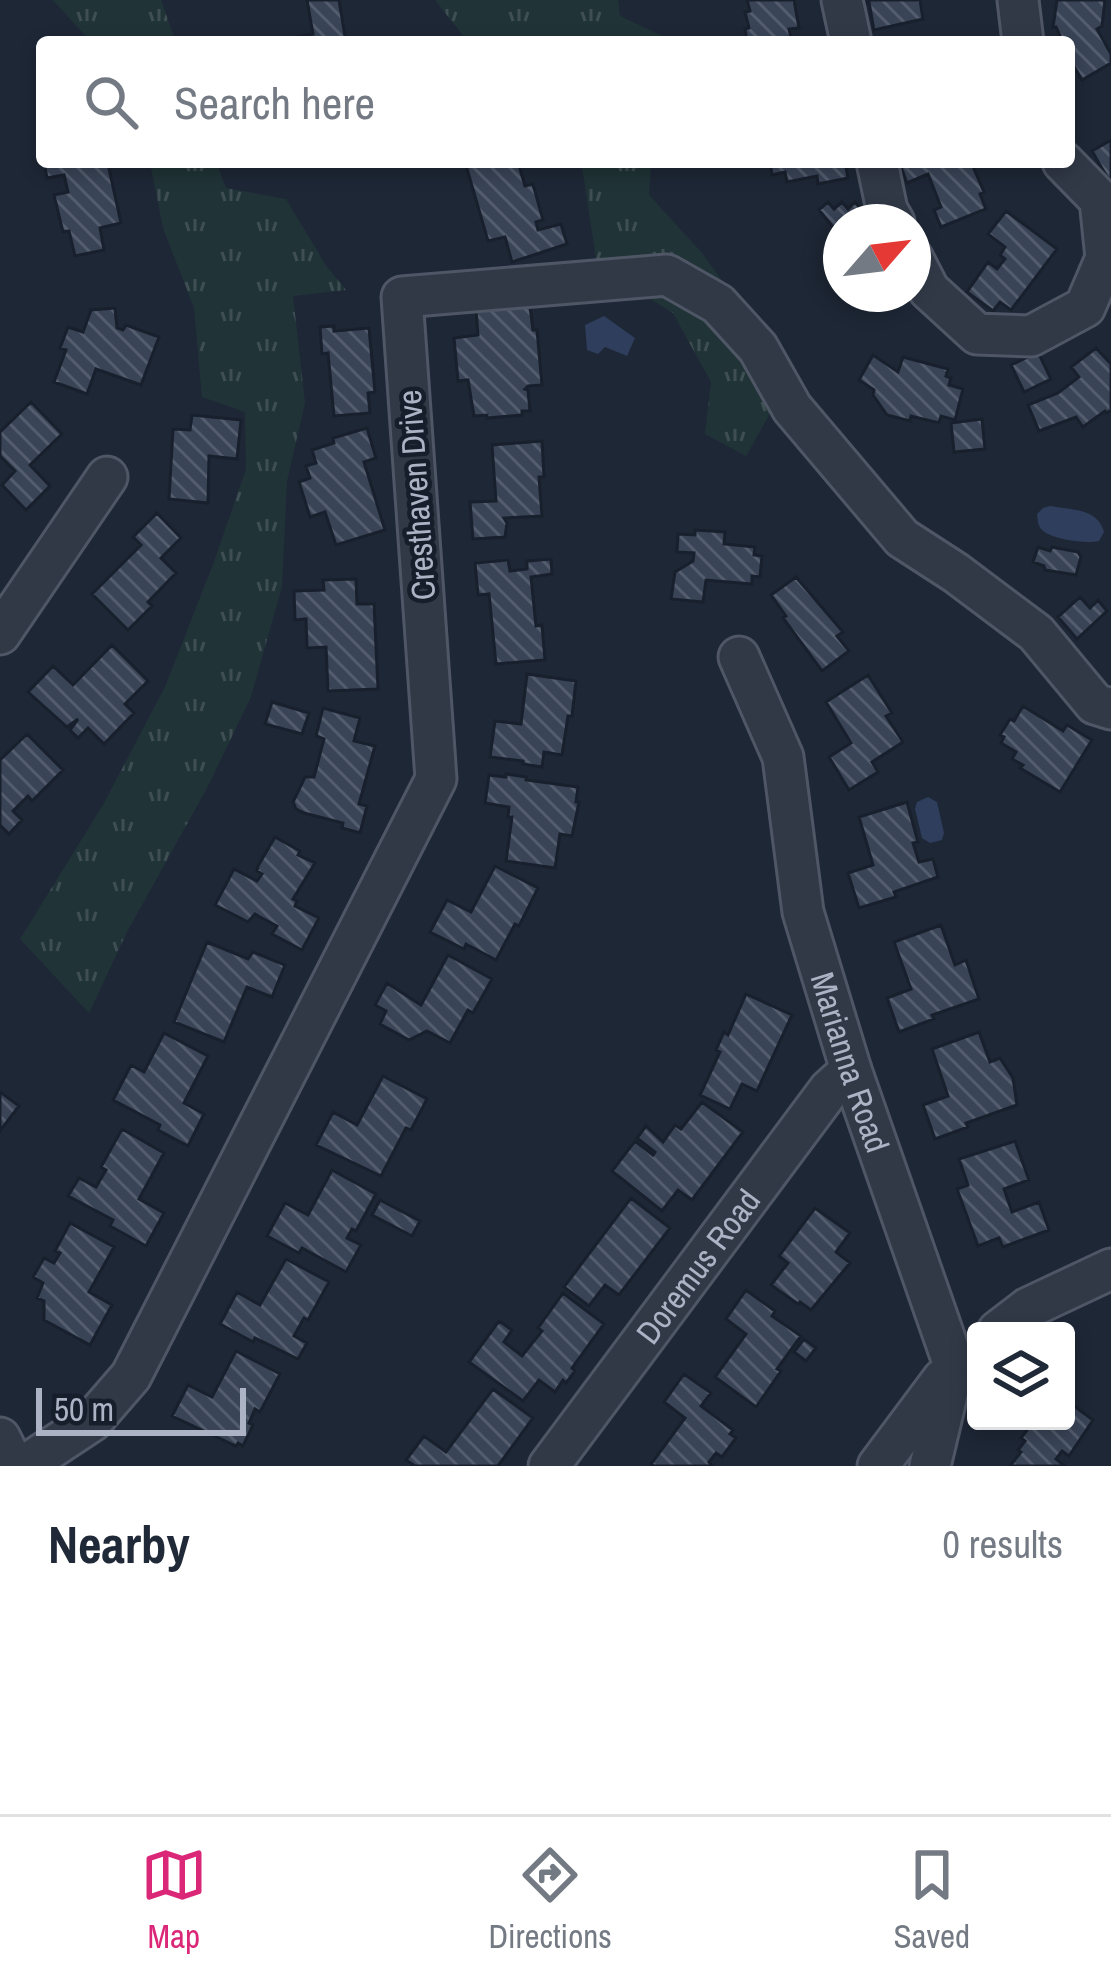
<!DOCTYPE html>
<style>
:root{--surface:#fff;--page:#f6f6f7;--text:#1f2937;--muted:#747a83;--line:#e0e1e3;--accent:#db2777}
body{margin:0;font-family:"Archivo Narrow",sans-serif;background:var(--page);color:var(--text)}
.controls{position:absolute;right:36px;bottom:36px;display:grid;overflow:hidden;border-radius:12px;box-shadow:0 6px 18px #0003}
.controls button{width:108px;height:108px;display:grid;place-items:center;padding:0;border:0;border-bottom:3px solid var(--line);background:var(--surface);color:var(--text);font:60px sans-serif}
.compass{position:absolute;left:823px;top:204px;width:108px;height:108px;border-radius:50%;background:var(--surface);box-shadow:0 6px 18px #0003;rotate:62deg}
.scale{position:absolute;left:36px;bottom:30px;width:210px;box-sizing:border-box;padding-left:12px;border:6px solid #abb3c4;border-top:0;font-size:33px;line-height:42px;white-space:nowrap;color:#abb3c4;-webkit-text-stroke:9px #171e2b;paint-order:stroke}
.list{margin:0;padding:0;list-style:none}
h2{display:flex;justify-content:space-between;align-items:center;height:156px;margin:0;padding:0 48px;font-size:51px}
h2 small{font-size:39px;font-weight:400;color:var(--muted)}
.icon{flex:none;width:66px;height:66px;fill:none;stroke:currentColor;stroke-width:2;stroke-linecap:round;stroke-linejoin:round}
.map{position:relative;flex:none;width:1111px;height:1466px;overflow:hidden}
.search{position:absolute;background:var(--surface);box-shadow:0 6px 18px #0003;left:36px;right:36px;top:36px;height:132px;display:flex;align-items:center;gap:30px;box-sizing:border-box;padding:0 42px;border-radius:12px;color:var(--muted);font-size:45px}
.sheet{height:348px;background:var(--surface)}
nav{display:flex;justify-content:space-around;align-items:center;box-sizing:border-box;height:168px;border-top:3px solid var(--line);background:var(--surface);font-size:33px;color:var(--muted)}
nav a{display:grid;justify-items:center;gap:6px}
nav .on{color:var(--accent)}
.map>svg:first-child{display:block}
.grass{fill:url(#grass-tufts)}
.water{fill:#2e3e5c}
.building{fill:url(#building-back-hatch);stroke:#19202d;stroke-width:3}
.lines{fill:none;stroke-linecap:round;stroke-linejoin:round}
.minor-casing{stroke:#4f5665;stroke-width:45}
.minor{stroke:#313947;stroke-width:39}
.labels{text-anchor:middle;stroke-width:9;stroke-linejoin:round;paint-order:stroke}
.street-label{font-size:33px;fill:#abb3c4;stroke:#171e2b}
</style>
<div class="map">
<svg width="1111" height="1466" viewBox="0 0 1111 1466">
<defs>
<pattern id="grass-tufts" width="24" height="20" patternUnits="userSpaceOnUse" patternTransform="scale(3)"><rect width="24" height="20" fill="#203337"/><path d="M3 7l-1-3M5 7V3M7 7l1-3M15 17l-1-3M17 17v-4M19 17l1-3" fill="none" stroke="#3e4e52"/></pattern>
<pattern id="building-back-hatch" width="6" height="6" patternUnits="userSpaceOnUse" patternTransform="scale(3)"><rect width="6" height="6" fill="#394457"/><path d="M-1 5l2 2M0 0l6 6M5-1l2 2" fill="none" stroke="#535d6e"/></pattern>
</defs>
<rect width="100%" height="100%" fill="#1e2736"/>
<!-- grass -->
<path class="grass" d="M 53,0 L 161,0 L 176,42 L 91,42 Z
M 435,0 L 618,0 L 620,16 L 675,42 L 468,42 Z
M 150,162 L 216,162 L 226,188 L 286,199 L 327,267 L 346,290 L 293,296 L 305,403 L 287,481 L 282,586 L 251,697 L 207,788 L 127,932 L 89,1013 L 20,939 L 103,805 L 165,687 L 214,562 L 246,469 L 245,412 L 202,397 L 194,308 L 163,228 Z
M 578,162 L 651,162 L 649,195 L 702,253 L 791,376 L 746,456 L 705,434 L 711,382 L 673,313 L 597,265 L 582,166 Z"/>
<!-- water -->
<path class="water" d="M 604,316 L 635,338 L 627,356 L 605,347 L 598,354 L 587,350 L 585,325 Z
M 1050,506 C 1071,510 1098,508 1104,532 L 1099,541 C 1086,544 1059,540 1046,533 C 1038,528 1038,523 1037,514 L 1043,508 Z
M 928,797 L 937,802 L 944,833 L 942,840 L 930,843 L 922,838 L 915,809 L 917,802 Z"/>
<!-- building -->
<path class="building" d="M 307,0 L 339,0 L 346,42 L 269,42 L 313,34 Z
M 747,0 L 794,0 L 799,28 L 789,29 L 792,42 L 747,42 L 745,29 L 749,28 L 745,12 L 750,11 Z
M 861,0 L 920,0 L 923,19 L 874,30 L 869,2 L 861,4 Z
M 1057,0 L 1105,0 L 1102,26 L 1097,29 L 1111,54 L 1111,63 L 1082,80 L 1069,58 L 1069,42 L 1063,42 L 1056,27 L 1053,27 Z
M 1111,140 L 1111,184 L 1092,151 Z
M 44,162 L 115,162 L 108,164 L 121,223 L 100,228 L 104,250 L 75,256 L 69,231 L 63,232 L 54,195 L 68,192 L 64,175 L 47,178 Z
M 465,162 L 518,162 L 525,186 L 533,184 L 543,220 L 536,222 L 538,230 L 561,224 L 567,244 L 512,262 L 505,237 L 488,241 Z
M 770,162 L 845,162 L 848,178 L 818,184 L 817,176 L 787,182 L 785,172 L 772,175 Z
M 899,162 L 971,162 L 984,192 L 980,194 L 986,209 L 941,227 L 934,210 L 941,207 L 928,174 L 907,183 Z
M 828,202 L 834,209 L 842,202 L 848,209 L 855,202 L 863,211 L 855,218 L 859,222 L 841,222 L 841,256 L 837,251 L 840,249 L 830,237 L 836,231 L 819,210 Z
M 1006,211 L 1057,249 L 1011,310 L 1000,302 L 993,311 L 967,292 L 988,262 L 997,269 L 1005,259 L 1000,255 L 1005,247 L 988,234 Z
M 530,306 L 533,330 L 537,330 L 542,385 L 528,386 L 525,389 L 528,390 L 530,411 L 522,411 L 522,415 L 487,418 L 487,415 L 474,416 L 468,380 L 458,381 L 454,338 L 478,335 L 476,310 Z
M 115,308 L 117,328 L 123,330 L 126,325 L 159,337 L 141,385 L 96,369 L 87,394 L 54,382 L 66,350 L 60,348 L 68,327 L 83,332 L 91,310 Z
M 334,326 L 334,331 L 369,328 L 375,392 L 368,393 L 370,413 L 334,416 L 328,353 L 322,354 L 320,327 Z
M 1096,348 L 1111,364 L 1111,410 L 1107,413 L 1105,411 L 1083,427 L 1076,417 L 1039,431 L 1028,405 L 1058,393 L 1079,377 L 1071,367 Z
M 1038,352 L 1051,379 L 1024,392 L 1011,365 Z
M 873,355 L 898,372 L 903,357 L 948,369 L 946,376 L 951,378 L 949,385 L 963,389 L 955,420 L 941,416 L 939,423 L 911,416 L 910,421 L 887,415 L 873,395 L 874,390 L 859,380 Z
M 31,402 L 62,434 L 30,465 L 50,486 L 26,510 L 2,485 L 15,471 L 0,456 L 0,432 Z
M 192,415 L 241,420 L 237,459 L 209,456 L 208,503 L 169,499 L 173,429 L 190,430 Z
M 982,419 L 985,449 L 954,452 L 951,423 Z
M 367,428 L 376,458 L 364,462 L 385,530 L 336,545 L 325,512 L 310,517 L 299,482 L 310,478 L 306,466 L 316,463 L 312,450 L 334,443 L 333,438 Z
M 542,441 L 544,477 L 539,477 L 542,516 L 504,518 L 507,523 L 505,537 L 473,539 L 470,502 L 496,501 L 492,445 Z
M 157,513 L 181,538 L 161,558 L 176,573 L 148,602 L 152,606 L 128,630 L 92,594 L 141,545 L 133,537 Z
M 695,530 L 725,532 L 724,544 L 755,547 L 754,555 L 762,556 L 760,577 L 752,576 L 752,584 L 706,580 L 703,602 L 671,599 L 675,572 L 693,561 L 694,553 L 677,552 L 678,534 L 695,535 Z
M 1038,547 L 1050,551 L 1052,547 L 1078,552 L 1081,557 L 1076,575 L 1045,570 L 1044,566 L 1033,562 Z
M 551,559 L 552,574 L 531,577 L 536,626 L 542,625 L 545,660 L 496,664 L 489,594 L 478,595 L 475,563 L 508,560 L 510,571 L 527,569 L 527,561 Z
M 796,577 L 843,632 L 837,636 L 849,651 L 822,671 L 783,618 L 786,616 L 771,595 Z
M 356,579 L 357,604 L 374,604 L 378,689 L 328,691 L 326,647 L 307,648 L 306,619 L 295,620 L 294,591 L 324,590 L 323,580 Z
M 1080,597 L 1090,608 L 1098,600 L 1107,611 L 1077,639 L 1058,617 Z
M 112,645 L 148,681 L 125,704 L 134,713 L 104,744 L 88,728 L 78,738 L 70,730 L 78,719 L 67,727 L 28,692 L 53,666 L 73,685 Z
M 527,674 L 576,681 L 572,716 L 568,716 L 562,755 L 544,752 L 542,767 L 523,764 L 523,761 L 490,757 L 495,721 L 521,724 Z
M 868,675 L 892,713 L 886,716 L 903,742 L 872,762 L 878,772 L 849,790 L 829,757 L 851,743 L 826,702 Z
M 272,702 L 309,713 L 302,734 L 265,724 Z
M 1023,706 L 1063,731 L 1067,725 L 1092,740 L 1060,792 L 1020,768 L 1023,765 L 1012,759 L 1016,752 L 1001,743 L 1004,737 L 1000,735 L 1010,719 L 1014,721 Z
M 323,708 L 360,718 L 354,741 L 375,746 L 359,804 L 367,806 L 360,833 L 342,828 L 343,823 L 304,813 L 296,809 L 293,802 L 305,777 L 314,777 L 324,739 L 316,736 Z
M 27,734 L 63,770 L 32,801 L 28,796 L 13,811 L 22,820 L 9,834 L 0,825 L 0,760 Z
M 506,774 L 526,777 L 526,780 L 578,787 L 576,802 L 579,802 L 572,836 L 560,834 L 555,868 L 506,861 L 512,817 L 508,817 L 509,807 L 485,803 L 489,775 L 506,777 Z
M 907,802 L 918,842 L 913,843 L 919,862 L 933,859 L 938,877 L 894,892 L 896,897 L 859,908 L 848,873 L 873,865 L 859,817 Z
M 275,837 L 300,851 L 298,855 L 315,863 L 293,899 L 297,901 L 295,906 L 319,918 L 302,950 L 272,934 L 277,926 L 260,917 L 255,914 L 248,922 L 215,905 L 234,869 L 257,881 L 262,874 L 257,871 L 258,866 Z
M 495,866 L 538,888 L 519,926 L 515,924 L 496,960 L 466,944 L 464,949 L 430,932 L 447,900 L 471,912 Z
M 941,925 L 955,965 L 966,960 L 979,999 L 932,1015 L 934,1019 L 899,1032 L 887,998 L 911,989 L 894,942 Z
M 207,942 L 248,959 L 253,952 L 285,965 L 272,997 L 247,987 L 224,1042 L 174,1022 Z
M 448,955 L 492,979 L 473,1013 L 468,1010 L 450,1043 L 427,1031 L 409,1040 L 380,1024 L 386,1011 L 375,1005 L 387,983 L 421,1005 Z
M 746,994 L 792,1015 L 757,1091 L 742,1084 L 730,1109 L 700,1095 L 720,1052 L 716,1050 L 724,1032 L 728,1035 Z
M 979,1032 L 990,1062 L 1000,1058 L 1013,1078 L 1017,1105 L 966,1123 L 968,1127 L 935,1139 L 923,1105 L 948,1096 L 932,1049 Z
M 164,1033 L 208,1056 L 184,1103 L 204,1114 L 188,1146 L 158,1130 L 160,1125 L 113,1100 L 131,1065 L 144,1072 Z
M 383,1076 L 427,1099 L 411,1130 L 406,1128 L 381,1176 L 316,1145 L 333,1112 L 357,1125 Z
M 0,1092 L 19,1106 L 0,1131 Z
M 702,1102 L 743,1132 L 692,1200 L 678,1190 L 662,1211 L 612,1171 L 635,1141 L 653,1155 L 655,1152 L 637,1138 L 646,1126 L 663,1142 L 675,1125 L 681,1129 Z
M 122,1129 L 164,1153 L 139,1199 L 164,1213 L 146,1246 L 110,1226 L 113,1220 L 68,1196 L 79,1178 L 96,1187 L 106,1170 L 101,1167 Z
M 1015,1141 L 1029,1180 L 1004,1189 L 1012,1212 L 1039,1202 L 1049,1230 L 1003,1247 L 999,1238 L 978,1246 L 957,1189 L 968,1185 L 959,1159 Z
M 332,1170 L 376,1194 L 356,1231 L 352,1229 L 347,1238 L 361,1245 L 346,1272 L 302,1248 L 299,1253 L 267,1236 L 285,1203 L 308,1215 Z
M 631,1198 L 670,1228 L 619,1295 L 605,1285 L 589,1306 L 564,1287 Z
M 380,1200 L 420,1221 L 412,1236 L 372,1215 Z
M 815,1208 L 850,1233 L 836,1252 L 850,1263 L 811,1310 L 800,1302 L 798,1304 L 771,1285 L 788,1263 L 779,1256 Z
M 70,1223 L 114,1247 L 89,1292 L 112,1305 L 90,1345 L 44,1320 L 44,1301 L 37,1298 L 43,1283 L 33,1277 L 44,1258 L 54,1263 L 60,1253 L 55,1251 Z
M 286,1259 L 329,1282 L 308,1320 L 304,1318 L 294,1336 L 307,1343 L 298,1359 L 255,1338 L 253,1342 L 220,1324 L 237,1292 L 260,1305 Z
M 746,1290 L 775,1311 L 772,1316 L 801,1336 L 777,1369 L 781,1371 L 756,1407 L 715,1377 L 746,1334 L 726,1319 Z
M 563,1293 L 604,1324 L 572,1368 L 575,1371 L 566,1383 L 563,1380 L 555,1392 L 539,1380 L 523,1401 L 469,1362 L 499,1321 L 512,1330 L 504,1342 L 522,1356 L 542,1331 L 538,1328 Z
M 804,1339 L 816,1348 L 806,1361 L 794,1352 Z
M 236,1351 L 280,1374 L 260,1412 L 255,1409 L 249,1423 L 253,1425 L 243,1446 L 238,1443 L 236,1446 L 172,1416 L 188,1385 L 212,1397 Z
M 684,1374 L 711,1393 L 701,1406 L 733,1430 L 730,1434 L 736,1438 L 722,1457 L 716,1453 L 709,1462 L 712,1466 L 654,1466 L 651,1464 L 685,1418 L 664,1402 Z
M 493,1389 L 533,1418 L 498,1466 L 415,1466 L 406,1460 L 424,1436 L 446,1452 Z
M 1066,1400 L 1093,1420 L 1069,1456 L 1062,1451 L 1056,1459 L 1065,1466 L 1010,1466 L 1021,1452 L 1018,1450 L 1025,1441 L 1021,1438 L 1034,1421 L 1066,1421 Z"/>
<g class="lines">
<!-- minor casing -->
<g class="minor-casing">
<g id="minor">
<path d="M 842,0 L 851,42"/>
<path d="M 1018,0 L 1023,42"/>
<path d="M 877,162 L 887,210 L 894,222"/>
<path d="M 913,259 L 929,290 L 977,334 L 1031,336 L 1085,307 L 1106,258 L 1100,200 L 1063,162"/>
<path d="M 0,634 L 107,477"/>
<path id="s1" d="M 739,657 L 783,757 L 803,912 L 851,1070 L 954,1365 L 930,1466"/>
<path d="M 998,1331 L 1028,1308 L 1111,1269"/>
<path d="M 0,1438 L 14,1466"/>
<path d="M 24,1466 L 92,1421 L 131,1376 L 436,779 L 402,297 L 667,275 L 718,304 L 758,348 L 792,408 L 902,538 L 956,573 L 1036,633 L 1095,704 L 1111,709"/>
<path id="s2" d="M 549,1466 L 829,1090 L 851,1070"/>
<path d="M 878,1466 L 943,1379"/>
</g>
</g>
<!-- minor -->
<use href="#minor" class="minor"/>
</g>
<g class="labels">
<!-- street labels -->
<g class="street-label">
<text transform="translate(416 495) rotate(-94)" y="12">Cresthaven Drive</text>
<text dy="12" stroke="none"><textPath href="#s1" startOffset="423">Marianna Road</textPath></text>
<text dy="12" stroke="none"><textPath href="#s2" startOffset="249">Doremus Road</textPath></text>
</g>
</g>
</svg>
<div class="controls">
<button><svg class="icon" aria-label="layers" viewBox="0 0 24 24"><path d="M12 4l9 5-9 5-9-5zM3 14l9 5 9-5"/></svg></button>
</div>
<svg class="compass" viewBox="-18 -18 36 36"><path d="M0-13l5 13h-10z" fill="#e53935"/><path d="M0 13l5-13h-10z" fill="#747a83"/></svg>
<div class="scale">50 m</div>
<div class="search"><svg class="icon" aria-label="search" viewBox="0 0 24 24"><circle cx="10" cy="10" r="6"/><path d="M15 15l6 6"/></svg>Search here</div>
</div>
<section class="sheet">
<h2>Nearby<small>0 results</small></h2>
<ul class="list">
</ul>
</section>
<nav>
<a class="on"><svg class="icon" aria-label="map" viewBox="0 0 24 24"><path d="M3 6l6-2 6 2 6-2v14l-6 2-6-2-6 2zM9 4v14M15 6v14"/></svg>Map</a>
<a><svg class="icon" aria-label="directions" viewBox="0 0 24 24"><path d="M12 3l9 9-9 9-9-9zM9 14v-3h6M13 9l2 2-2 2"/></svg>Directions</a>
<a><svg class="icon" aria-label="saved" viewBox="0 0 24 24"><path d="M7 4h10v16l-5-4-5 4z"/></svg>Saved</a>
</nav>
